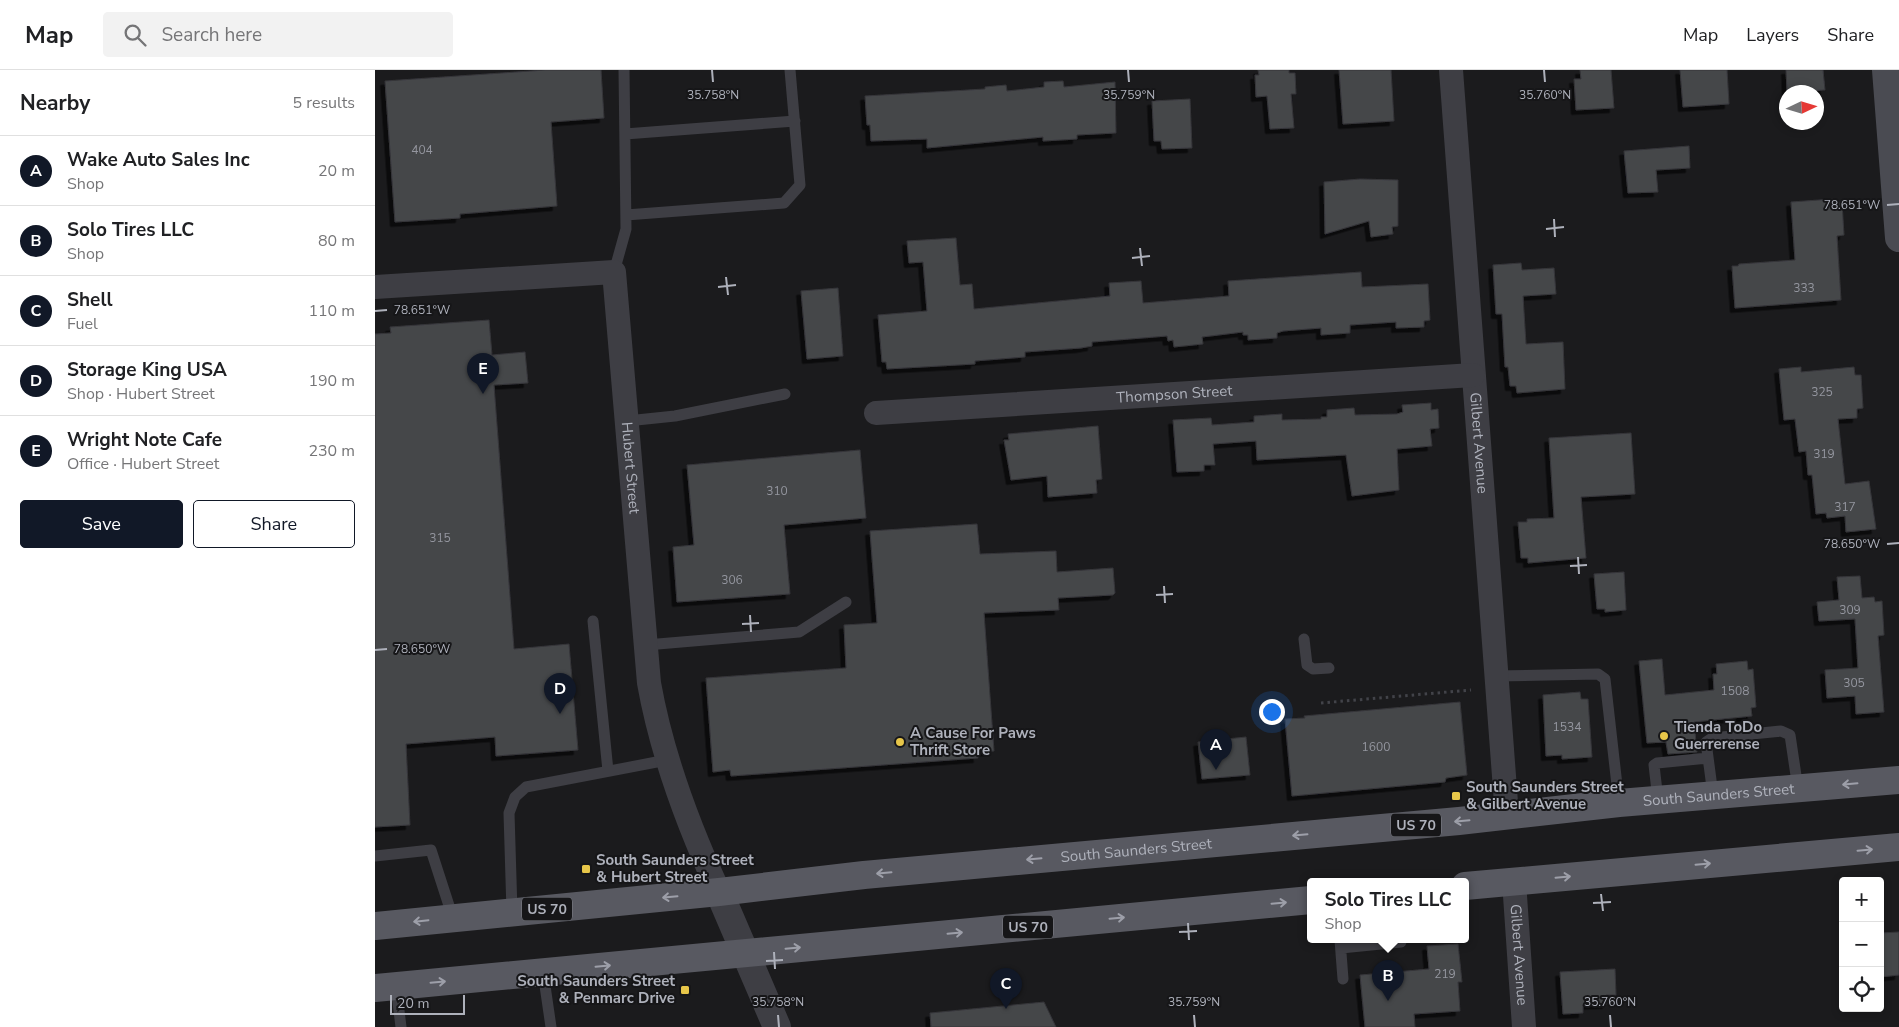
<!DOCTYPE html>
<meta charset="utf-8">
<style>
:root{--surface:#fff;--page:#f2f2f2;--text:#202124;--muted:#757577;--line:#e0e0e0;--accent:#111827}
body{margin:0;font-family:"Nunito Sans",sans-serif;background:var(--page);color:var(--text)}
.controls{position:absolute;right:15px;bottom:15px;display:grid;overflow:hidden;border-radius:5px;box-shadow:0 2px 8px #0003}
.controls button{width:45px;height:45px;display:grid;place-items:center;padding:0;border:0;border-bottom:1px solid var(--line);background:var(--surface);color:var(--text);font:25px sans-serif}
.compass{position:absolute;left:1404px;top:15px;width:45px;height:45px;border-radius:50%;background:var(--surface);box-shadow:0 2px 8px #0003;rotate:86deg}
.scale{position:absolute;left:15px;bottom:12px;width:75px;box-sizing:border-box;padding-left:5px;border:2px solid #aeb1bb;border-top:0;font-size:14px;line-height:18px;white-space:nowrap;color:#aeb1bb;-webkit-text-stroke:4px #161618;paint-order:stroke}
.you{position:absolute;left:896px;top:641px;width:18px;height:18px;margin:-12px;border:4px solid #fff;border-radius:50%;background:#1a73e8;box-shadow:0 0 0 8px #1a73e833}
.badge{display:grid;place-items:center;width:32px;height:32px;border-radius:50%;background:var(--accent);color:#fff;font-size:16px;font-weight:700}
.pin{position:absolute;translate:-50% -41px;filter:drop-shadow(0 1px 2px #0008)}
.pin::after{content:'';position:absolute;top:26px;width:18px;height:15px;background:inherit;clip-path:polygon(0 0,100% 0,50% 100%)}
.popup{position:absolute;left:932px;top:808px;width:162px;height:65px;box-sizing:border-box;display:grid;place-content:center;border-radius:5px;background:var(--surface);filter:drop-shadow(0 1px 4px #0005);font-size:16px;white-space:nowrap;color:var(--muted)}
.popup b{font-size:19px;color:var(--text)}
.popup::after{content:'';position:absolute;left:50%;top:100%;margin-left:-10px;border:10px solid transparent;border-top-color:var(--surface)}
.list{margin:0;padding:0;list-style:none}
h2{display:flex;justify-content:space-between;align-items:center;height:65px;margin:0;padding:0 20px;font-size:21px}
h2 small{font-size:16px;font-weight:400;color:var(--muted)}
.list li{display:grid;grid-template-columns:32px 1fr auto;gap:15px;align-items:center;box-sizing:border-box;height:70px;padding:0 20px;border-top:1px solid var(--line)}
.list b{display:block;font-size:19px;white-space:nowrap}
.list p{margin:0;font-size:16px;white-space:nowrap;color:var(--muted)}
.list em{font-size:16px;font-style:normal;color:var(--muted)}
.actions{display:flex;gap:10px;padding:15px 20px}
.actions a{flex:1;padding:11px 0;border:1px solid var(--accent);border-radius:5px;text-align:center;font-size:18px;color:var(--accent)}
.actions .main{background:var(--accent);color:#fff}
.icon{flex:none;width:28px;height:28px;fill:none;stroke:currentColor;stroke-width:2;stroke-linecap:round;stroke-linejoin:round}
.map{position:relative;flex:none;width:1524px;height:957px;overflow:hidden}
header{display:flex;align-items:center;gap:30px;box-sizing:border-box;height:70px;padding:0 25px;background:var(--surface);border-bottom:1px solid var(--line)}
header strong{font-size:24px}
nav{display:flex;gap:28px;margin-inline-start:auto;font-size:18px}
.search{width:350px;height:45px;background:var(--page);display:flex;align-items:center;gap:12px;box-sizing:border-box;padding:0 18px;border-radius:5px;color:var(--muted);font-size:19px}
main{display:flex}
aside{flex:1;background:var(--surface)}
.map>svg:first-child{display:block}
.building{fill:#45464a;stroke:#353539;filter:url(#shadow)}
.lines{fill:none;stroke-linecap:round;stroke-linejoin:round}
.path{stroke:#424349;stroke-width:3;stroke-dasharray:2.5 4;stroke-linecap:butt}
.service{stroke:#3e3e44;stroke-width:11}
.minor{stroke:#3e3e44;stroke-width:24}
.tertiary{stroke:#3e3e44;stroke-width:28}
.secondary{stroke:#4a4b52;stroke-width:28}
.primary{stroke:#585961;stroke-width:28}
.oneway{stroke:#9d9fa9}
.ticks{fill:none;stroke:#aeb1bb;stroke-width:2}
.poi-dot{fill:#e7c649;stroke:#161618;stroke-width:2}
.labels{text-anchor:middle;stroke-width:4;stroke-linejoin:round;paint-order:stroke}
.number-label{font-size:12px;fill:#94969f}
.shield{fill:#161618;stroke:#80828a;stroke-width:1}
.shield-label{font-size:14px;font-weight:bold;fill:#aeb1bb}
.street-label{font-size:15px;fill:#aeb1bb;stroke:#161618}
.poi-label{font-size:15px;font-weight:bold;fill:#aeb1bb;stroke:#161618;text-anchor:start}
.ticks-label{font-size:12px;text-anchor:middle;fill:#aeb1bb;stroke:#161618;stroke-width:4;stroke-linejoin:round;paint-order:stroke}
</style>
<header>
<strong>Map</strong>
<div class="search"><svg class="icon" aria-label="search" viewBox="0 0 24 24"><circle cx="10" cy="10" r="6"/><path d="M15 15l6 6"/></svg>Search here</div>
<nav><a>Map</a><a>Layers</a><a>Share</a></nav>
</header>
<main>
<aside>
<h2>Nearby<small>5 results</small></h2>
<ul class="list">
<li><span class="badge">A</span><div><b>Wake Auto Sales Inc</b><p>Shop</p></div><em>20 m</em></li>
<li><span class="badge">B</span><div><b>Solo Tires LLC</b><p>Shop</p></div><em>80 m</em></li>
<li><span class="badge">C</span><div><b>Shell</b><p>Fuel</p></div><em>110 m</em></li>
<li><span class="badge">D</span><div><b>Storage King USA</b><p>Shop · Hubert Street</p></div><em>190 m</em></li>
<li><span class="badge">E</span><div><b>Wright Note Cafe</b><p>Office · Hubert Street</p></div><em>230 m</em></li>
</ul>
<div class="actions"><a class="main">Save</a><a>Share</a></div>
</aside>
<div class="map">
<svg width="1524" height="957" viewBox="0 0 1524 957">
<defs>
<filter id="shadow"><feDropShadow dx="-4.5" dy="4.5" stdDeviation="0" flood-color="#0009"/></filter>
</defs>
<rect width="100%" height="100%" fill="#1b1b1d"/>
<!-- building -->
<path class="building" d="M 170,0 L 226,0 L 229,48 L 176,52 L 182,136 L 85,144 L 85,148 L 20,152 L 10,11 Z
M 883,0 L 914,0 L 914,3 L 920,3 L 921,24 L 916,24 L 919,58 L 895,59 L 892,26 L 881,27 L 880,5 L 884,5 Z
M 964,0 L 1016,0 L 1019,51 L 968,54 Z
M 1205,0 L 1236,0 L 1239,38 L 1201,40 L 1199,9 L 1206,9 Z
M 1305,0 L 1352,0 L 1354,34 L 1308,37 Z
M 1411,0 L 1448,0 L 1450,20 L 1412,22 Z
M 688,11 L 689,17 L 740,12 L 741,63 L 702,65 L 702,69 L 668,71 L 668,67 L 552,78 L 552,69 L 496,71 L 495,55 L 492,55 L 490,26 L 610,19 L 610,17 L 631,15 L 632,21 L 669,17 L 669,12 Z
M 815,29 L 817,78 L 787,79 L 786,71 L 779,71 L 777,31 Z
M 1314,76 L 1315,98 L 1281,100 L 1283,122 L 1253,123 L 1249,81 Z
M 985,109 L 1023,110 L 1023,156 L 1017,157 L 1018,164 L 996,167 L 994,151 L 950,164 L 949,112 Z
M 1458,129 L 1459,133 L 1467,132 L 1469,165 L 1462,166 L 1466,230 L 1360,238 L 1357,196 L 1363,196 L 1364,194 L 1420,190 L 1416,132 Z
M 581,168 L 585,215 L 597,214 L 599,239 L 735,226 L 734,213 L 766,211 L 768,233 L 854,226 L 853,211 L 986,202 L 987,217 L 1053,214 L 1055,250 L 1049,251 L 1049,257 L 1021,258 L 1021,252 L 975,255 L 975,263 L 946,265 L 946,258 L 908,261 L 902,263 L 902,268 L 873,270 L 873,265 L 868,265 L 868,262 L 827,267 L 828,274 L 799,277 L 798,270 L 793,271 L 792,266 L 717,272 L 717,276 L 706,278 L 650,282 L 650,287 L 600,291 L 600,294 L 512,299 L 511,292 L 507,292 L 503,245 L 552,241 L 548,192 L 534,193 L 532,171 Z
M 1146,193 L 1147,200 L 1179,198 L 1181,224 L 1148,226 L 1151,274 L 1188,272 L 1190,319 L 1142,323 L 1141,316 L 1135,316 L 1133,297 L 1130,297 L 1127,244 L 1121,244 L 1118,195 Z
M 463,218 L 468,286 L 432,289 L 426,221 Z
M 114,250 L 117,285 L 150,282 L 153,313 L 119,315 L 139,579 L 194,574 L 203,680 L 121,686 L 120,667 L 31,674 L 35,755 L 0,757 L 0,264 L 16,263 L 15,257 Z
M 1426,297 L 1426,302 L 1479,297 L 1480,305 L 1486,305 L 1488,338 L 1482,339 L 1482,348 L 1463,349 L 1470,414 L 1494,411 L 1501,459 L 1471,462 L 1470,446 L 1452,448 L 1451,443 L 1441,444 L 1437,405 L 1433,405 L 1431,381 L 1424,382 L 1420,349 L 1409,350 L 1404,299 Z
M 1056,333 L 1056,340 L 1063,339 L 1064,358 L 1055,359 L 1057,376 L 1022,379 L 1024,420 L 977,426 L 971,385 L 882,390 L 881,371 L 838,374 L 840,395 L 829,395 L 829,401 L 802,402 L 798,350 L 836,348 L 837,355 L 879,352 L 879,346 L 907,344 L 907,350 L 946,349 L 946,347 L 952,347 L 952,340 L 979,338 L 980,345 L 1022,344 L 1028,342 L 1027,335 Z
M 723,356 L 727,409 L 721,410 L 722,423 L 673,427 L 672,406 L 636,410 L 629,370 L 634,370 L 633,364 Z
M 1256,363 L 1260,424 L 1206,427 L 1211,488 L 1153,493 L 1153,488 L 1146,488 L 1143,452 L 1152,452 L 1152,449 L 1179,448 L 1174,368 Z
M 485,380 L 491,448 L 409,455 L 415,524 L 302,532 L 298,477 L 319,475 L 312,395 Z
M 602,454 L 605,484 L 681,481 L 682,502 L 738,498 L 740,523 L 738,525 L 683,528 L 684,540 L 609,543 L 619,681 L 602,682 L 603,688 L 453,699 L 356,706 L 355,700 L 338,702 L 331,608 L 471,598 L 469,555 L 502,553 L 495,461 Z
M 1249,502 L 1251,540 L 1230,542 L 1230,539 L 1222,539 L 1219,504 Z
M 1485,506 L 1487,528 L 1499,527 L 1500,532 L 1507,531 L 1509,565 L 1503,566 L 1509,642 L 1481,644 L 1480,626 L 1452,628 L 1450,600 L 1483,598 L 1480,549 L 1444,551 L 1442,532 L 1464,530 L 1462,507 Z
M 1287,589 L 1290,625 L 1339,620 L 1338,604 L 1342,604 L 1341,594 L 1372,591 L 1373,600 L 1378,599 L 1381,637 L 1376,638 L 1377,646 L 1319,652 L 1322,682 L 1293,684 L 1291,672 L 1272,673 L 1264,591 Z
M 1205,622 L 1206,629 L 1213,629 L 1217,687 L 1187,689 L 1187,685 L 1171,686 L 1168,625 Z
M 1085,632 L 1092,705 L 1071,708 L 1070,712 L 917,726 L 910,649 L 930,648 L 929,646 Z
M 871,667 L 875,705 L 827,709 L 823,672 Z
M 1524,862 L 1524,905 L 1505,907 L 1505,863 Z
M 1083,874 L 1087,912 L 1083,912 L 1085,941 L 1039,944 L 1040,957 L 990,957 L 985,905 L 1054,899 L 1052,876 Z
M 1240,899 L 1241,925 L 1231,925 L 1232,934 L 1208,935 L 1208,943 L 1188,944 L 1185,902 Z
M 669,932 L 681,957 L 556,957 L 555,943 Z"/>
<g class="lines">
<!-- path -->
<path class="path" d="M 946,633 L 1096,620"/>
<!-- service -->
<path class="service" d="M 250,64 L 420,51
M 251,145 L 409,133 L 425,115 L 415,0
M 239,202 L 251,159 L 249,0
M 252,351 L 300,346 L 410,324
M 218,551 L 233,701
M 929,569 L 932,595 L 938,599 L 954,598
M 271,575 L 424,562 L 471,532
M 1121,606 L 1223,604 L 1230,609 L 1244,733
M 1338,725 L 1331,672 L 1337,668 L 1406,661 L 1415,665 L 1423,719
M 1283,730 L 1279,695 L 1282,693 L 1333,688
M 0,786 L 56,780 L 78,848
M 137,842 L 134,743 L 140,727 L 151,717 L 292,690
M 965,870 L 968,909
M 966,878 L 1026,872
M 168,902 L 176,957
M 21,916 L 26,957"/>
<!-- minor -->
<g class="minor">
<path id="s1" d="M 1076,0 L 1132,746"/>
<path id="s2" d="M 0,217 L 239,202 L 274,613 C 287,686 313,755 344,822"/>
<path id="s3" d="M 501,343 L 1098,305"/>
<path id="s4" d="M 1139,811 L 1149,957"/>
</g>
<!-- tertiary -->
<path class="tertiary" d="M 344,822 L 402,957"/>
<!-- secondary -->
<path class="secondary" d="M 1511,0 L 1524,168"/>
<!-- primary -->
<g class="primary">
<path d="M 1090,816 L 1524,777"/>
<path id="s5" d="M 0,856 L 344,822 L 489,805 L 1084,751 L 1244,733 L 1524,710"/>
<path d="M 0,918 L 936,830"/>
</g>
</g>
<!-- one-way arrows -->
<defs><path id="oneway-shaft" d="M-6 0H5M1.5-3L5.5 0L1.5 3" fill="none" stroke-width="1.6" stroke-linecap="round" stroke-linejoin="round" transform="scale(1.25)"/></defs>
<g class="oneway">
<use href="#oneway-shaft" transform="translate(1475 714) rotate(175)"/>
<use href="#oneway-shaft" transform="translate(1087 751) rotate(175)"/>
<use href="#oneway-shaft" transform="translate(925 765) rotate(175)"/>
<use href="#oneway-shaft" transform="translate(1490 780) rotate(-5)"/>
<use href="#oneway-shaft" transform="translate(659 789) rotate(175)"/>
<use href="#oneway-shaft" transform="translate(1328 794) rotate(-5)"/>
<use href="#oneway-shaft" transform="translate(509 803) rotate(175)"/>
<use href="#oneway-shaft" transform="translate(1188 807) rotate(-5)"/>
<use href="#oneway-shaft" transform="translate(295 827) rotate(175)"/>
<use href="#oneway-shaft" transform="translate(904 833) rotate(-5)"/>
<use href="#oneway-shaft" transform="translate(742 848) rotate(-5)"/>
<use href="#oneway-shaft" transform="translate(46 851) rotate(174)"/>
<use href="#oneway-shaft" transform="translate(580 863) rotate(-5)"/>
<use href="#oneway-shaft" transform="translate(418 878) rotate(-5)"/>
<use href="#oneway-shaft" transform="translate(228 896) rotate(-5)"/>
<use href="#oneway-shaft" transform="translate(63 912) rotate(-5)"/>
</g>
<!-- ticks -->
<path class="ticks" d="M 337,0 L 338,12M 753,0 L 754,12M 1169,0 L 1170,12M 1512,135 L 1524,134M 1179,149 L 1180,167M 1171,159 L 1189,157M 765,178 L 767,196M 757,188 L 775,186M 351,207 L 353,225M 343,217 L 361,215M 0,241 L 12,240M 1512,474 L 1524,473M 1203,487 L 1204,504M 1195,496 L 1212,495M 789,516 L 790,533M 781,525 L 798,524M 375,545 L 376,562M 367,554 L 384,553M 0,580 L 12,579M 1226,824 L 1228,841M 1218,833 L 1236,832M 813,853 L 814,870M 804,862 L 822,861M 399,882 L 400,899M 391,891 L 408,890M 403,945 L 404,957M 819,945 L 820,957M 1235,945 L 1236,957"/>
<!-- markers -->
<g class="poi-dot">
<circle cx="1289" cy="666" r="5"/>
<circle cx="525" cy="672" r="5"/>
<rect x="1076" y="721" width="10" height="10" rx="2.5"/>
<rect x="206" y="794" width="10" height="10" rx="2.5"/>
<rect x="305" y="915" width="10" height="10" rx="2.5"/>
</g>
<g class="labels">
<!-- number labels -->
<g class="number-label">
<text x="47" y="84">404</text>
<text x="1429" y="222">333</text>
<text x="1447" y="326">325</text>
<text x="1449" y="388">319</text>
<text x="402" y="425">310</text>
<text x="1470" y="441">317</text>
<text x="65" y="472">315</text>
<text x="357" y="514">306</text>
<text x="1475" y="544">309</text>
<text x="1479" y="617">305</text>
<text x="1360" y="625">1508</text>
<text x="1192" y="661">1534</text>
<text x="1001" y="681">1600</text>
<text x="1070" y="908">219</text>
</g>
<!-- shield labels -->
<g class="shield">
<rect x="1016" y="743.5" width="50" height="23" rx="4"/>
<rect x="147" y="827.5" width="50" height="23" rx="4"/>
<rect x="628" y="845.5" width="50" height="23" rx="4"/>
</g>
<g class="shield-label">
<text x="1041" y="760">US 70</text>
<text x="172" y="844">US 70</text>
<text x="653" y="862">US 70</text>
</g>
<!-- street labels -->
<g class="street-label">
<text dy="5" stroke="none"><textPath href="#s3" startOffset="299">Thompson Street</textPath></text>
<text dy="5" stroke="none"><textPath href="#s1" startOffset="374">Gilbert Avenue</textPath></text>
<text dy="5" stroke="none"><textPath href="#s2" startOffset="436">Hubert Street</textPath></text>
<text dy="5" stroke="none"><textPath href="#s5" startOffset="1350">South Saunders Street</textPath></text>
<text dy="5" stroke="none"><textPath href="#s5" startOffset="765">South Saunders Street</textPath></text>
<text dy="5" stroke="none"><textPath href="#s4" startOffset="74">Gilbert Avenue</textPath></text>
</g>
<!-- poi labels -->
<g class="poi-label">
<text x="1299" y="662">Tienda ToDo<tspan x="1299" dy="17">Guerrerense</tspan></text>
<text x="535" y="668">A Cause For Paws<tspan x="535" dy="17">Thrift Store</tspan></text>
<text x="1091" y="722">South Saunders Street<tspan x="1091" dy="17">&amp; Gilbert Avenue</tspan></text>
<text x="221" y="795">South Saunders Street<tspan x="221" dy="17">&amp; Hubert Street</tspan></text>
<text x="300" y="916" text-anchor="end">South Saunders Street<tspan x="300" dy="17">&amp; Penmarc Drive</tspan></text>
</g>
</g>
<g class="ticks-label">
<text x="338" y="29">35.758°N</text>
<text x="754" y="29">35.759°N</text>
<text x="1170" y="29">35.760°N</text>
<text x="1477" y="139">78.651°W</text>
<text x="47" y="244">78.651°W</text>
<text x="1477" y="478">78.650°W</text>
<text x="47" y="583">78.650°W</text>
<text x="403" y="936">35.758°N</text>
<text x="819" y="936">35.759°N</text>
<text x="1235" y="936">35.760°N</text>
</g>
</svg>
<div class="controls">
<button>+</button>
<button>−</button>
<button><svg class="icon" aria-label="locate" viewBox="0 0 24 24"><circle cx="12" cy="12" r="6"/><path d="M12 2v4M12 18v4M2 12h4M18 12h4"/></svg></button>
</div>
<svg class="compass" viewBox="-18 -18 36 36"><path d="M0-13l5 13h-10z" fill="#e53935"/><path d="M0 13l5-13h-10z" fill="#757577"/></svg>
<div class="scale">20 m</div>
<div class="you"></div>
<div class="pin badge" style="left:841px;top:700px">A</div>
<div class="pin badge" style="left:1013px;top:931px">B</div>
<div class="popup"><b>Solo Tires LLC</b>Shop</div>
<div class="pin badge" style="left:631px;top:939px">C</div>
<div class="pin badge" style="left:185px;top:644px">D</div>
<div class="pin badge" style="left:108px;top:324px">E</div>
</div>
</main>
